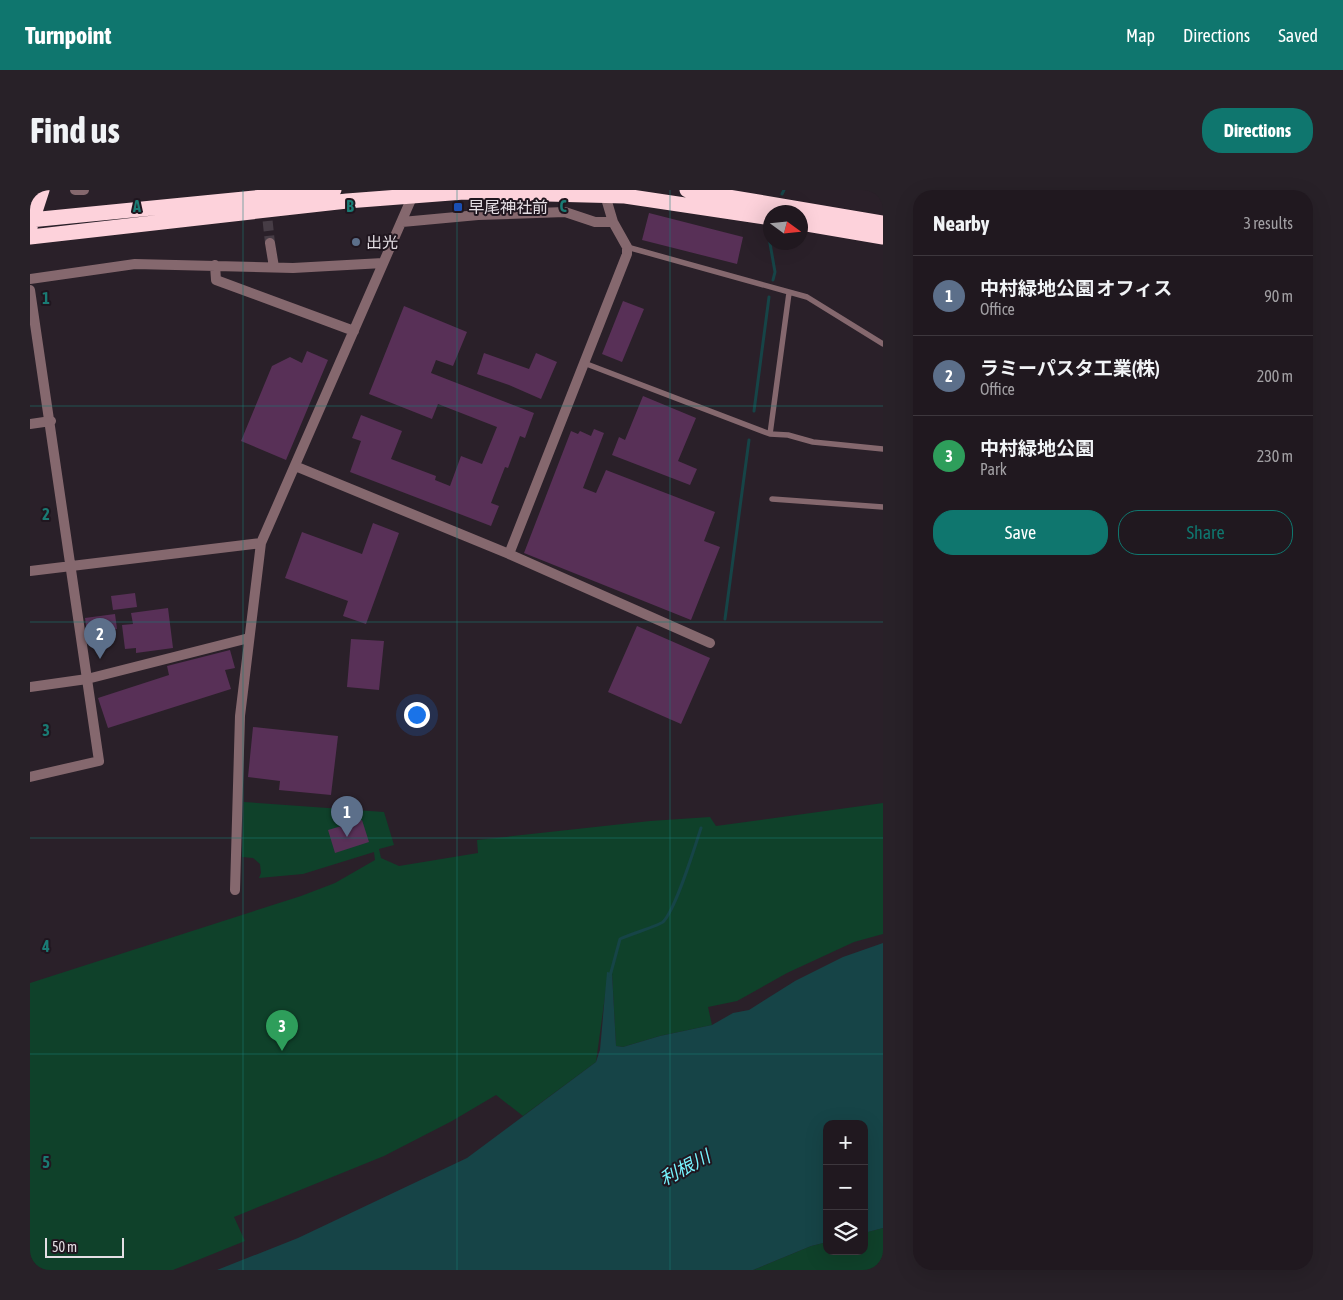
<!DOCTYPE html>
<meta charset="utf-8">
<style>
:root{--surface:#20181f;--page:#282128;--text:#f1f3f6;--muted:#a2a0a4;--line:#3d373d;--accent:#0f766e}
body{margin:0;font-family:"Asap Condensed","Noto Sans JP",sans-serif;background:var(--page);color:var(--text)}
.controls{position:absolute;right:15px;bottom:15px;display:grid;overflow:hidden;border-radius:10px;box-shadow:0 5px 20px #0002}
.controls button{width:45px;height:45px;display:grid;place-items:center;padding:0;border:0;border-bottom:1px solid var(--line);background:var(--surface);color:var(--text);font:25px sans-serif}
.compass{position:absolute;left:733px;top:15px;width:45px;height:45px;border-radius:50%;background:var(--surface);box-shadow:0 5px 20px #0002;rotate:105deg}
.scale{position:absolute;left:15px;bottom:12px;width:79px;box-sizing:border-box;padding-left:5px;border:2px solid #e4dee4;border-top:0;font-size:14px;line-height:18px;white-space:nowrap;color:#e4dee4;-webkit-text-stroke:4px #20161f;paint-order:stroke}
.you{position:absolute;left:386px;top:524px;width:18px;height:18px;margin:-12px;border:4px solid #fff;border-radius:50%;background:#1a73e8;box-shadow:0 0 0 8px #1a73e833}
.badge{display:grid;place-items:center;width:32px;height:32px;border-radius:50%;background:var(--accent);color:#fff;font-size:16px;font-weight:700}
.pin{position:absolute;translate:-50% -41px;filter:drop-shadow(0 1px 2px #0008)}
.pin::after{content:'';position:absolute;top:26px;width:18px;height:15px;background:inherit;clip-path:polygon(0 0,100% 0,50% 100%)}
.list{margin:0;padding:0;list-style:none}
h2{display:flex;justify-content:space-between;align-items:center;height:65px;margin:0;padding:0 20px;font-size:21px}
h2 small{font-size:16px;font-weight:400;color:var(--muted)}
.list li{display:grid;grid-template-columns:32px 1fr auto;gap:15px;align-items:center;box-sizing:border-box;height:80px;padding:0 20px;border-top:1px solid var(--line)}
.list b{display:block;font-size:19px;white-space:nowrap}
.list p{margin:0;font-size:16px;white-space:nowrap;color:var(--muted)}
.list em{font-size:16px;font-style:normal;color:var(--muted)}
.actions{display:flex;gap:10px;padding:15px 20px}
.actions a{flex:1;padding:11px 0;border:1px solid var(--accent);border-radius:20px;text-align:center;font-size:18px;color:var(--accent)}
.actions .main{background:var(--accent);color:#fff}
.icon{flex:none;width:28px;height:28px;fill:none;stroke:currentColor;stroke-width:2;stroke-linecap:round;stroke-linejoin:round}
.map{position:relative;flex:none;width:853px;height:1080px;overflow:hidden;border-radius:20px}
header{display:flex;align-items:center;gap:30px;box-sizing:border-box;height:70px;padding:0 25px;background:var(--accent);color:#fff}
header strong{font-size:24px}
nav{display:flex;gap:28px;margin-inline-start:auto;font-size:18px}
.intro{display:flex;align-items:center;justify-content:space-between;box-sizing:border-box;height:120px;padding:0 30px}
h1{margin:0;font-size:35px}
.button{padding:12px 22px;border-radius:20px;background:var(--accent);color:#fff;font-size:18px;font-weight:700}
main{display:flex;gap:30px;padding:0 30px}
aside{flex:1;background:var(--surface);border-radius:20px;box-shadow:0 5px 20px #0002}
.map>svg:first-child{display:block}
.green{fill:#0f412a}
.water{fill:#164447}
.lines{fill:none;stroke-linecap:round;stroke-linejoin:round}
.stream{stroke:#164447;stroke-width:3}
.building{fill:#583057}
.street-tunnel{stroke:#463c45;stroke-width:10;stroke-dasharray:10 5;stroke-linecap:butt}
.lane{stroke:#85686e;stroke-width:5.5}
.street{stroke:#85686e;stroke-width:10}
.highway{stroke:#fdd2db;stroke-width:15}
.grid{fill:none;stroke:#1a7b74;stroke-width:1;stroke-opacity:0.55}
.transit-dot{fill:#1a4fb4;stroke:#20161f;stroke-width:2}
.service-dot{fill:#5c6f8a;stroke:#20161f;stroke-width:2}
.labels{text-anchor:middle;stroke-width:4;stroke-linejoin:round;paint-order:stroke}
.poi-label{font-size:16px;fill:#e4dee4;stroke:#20161f;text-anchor:start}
.water-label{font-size:18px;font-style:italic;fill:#77f4fe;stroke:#20161f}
.grid-label{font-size:16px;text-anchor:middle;font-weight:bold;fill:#1a7b74;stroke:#20161f;stroke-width:4;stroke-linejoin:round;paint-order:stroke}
</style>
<header>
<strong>Turnpoint</strong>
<nav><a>Map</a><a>Directions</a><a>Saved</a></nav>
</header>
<div class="intro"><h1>Find us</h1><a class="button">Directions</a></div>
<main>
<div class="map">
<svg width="853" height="1080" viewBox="0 0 853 1080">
<rect width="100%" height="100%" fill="#2a2029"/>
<!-- green -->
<path class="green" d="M 214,612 L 354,622 L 364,655 L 349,659 L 351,668 L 369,676 L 448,663 L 447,650 L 620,631 L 680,627 L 686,636 L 853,613 L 853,744 L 824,752 L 757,783 L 707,811 L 678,817 L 682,835 L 630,846 L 593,857 L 586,856 L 582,783 L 576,799 L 566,872 L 493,926 L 466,905 L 422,931 L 354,966 L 204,1027 L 215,1051 L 143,1080 L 0,1080 L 0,793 L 271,706 L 305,693 L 345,670 L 344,662 L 273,684 L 229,688 L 231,683 L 230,674 L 223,668 L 212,667 Z
M 853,1038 L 853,1080 L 723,1080 L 781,1056 L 797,1052 L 797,1061 L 834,1061 L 834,1043 Z"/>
<!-- water -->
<path class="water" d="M 853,753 L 853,1038 L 834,1043 L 834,934 L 797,934 L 797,1052 L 781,1056 L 723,1080 L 187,1080 L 268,1048 L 437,968 L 566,872 L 570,860 L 577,782 L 582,783 L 586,856 L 593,857 L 630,846 L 682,835 L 703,823 L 719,820 L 765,791 L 813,767 Z"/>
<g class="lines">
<!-- stream -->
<path class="stream" d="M 752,4 L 754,0
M 738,42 L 745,82 L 743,90
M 724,221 L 739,107
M 695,429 L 719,250
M 580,786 L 590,749 C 598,745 630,735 633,732 C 646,719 664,659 671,638"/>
</g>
<!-- building -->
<path class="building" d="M 619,23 L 713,47 L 707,74 L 612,50 Z
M 593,111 L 614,119 L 592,172 L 572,164 Z
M 374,116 L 437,142 L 423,176 L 406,170 L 401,183 L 504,223 L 495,248 L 490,246 L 478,278 L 475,277 L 461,313 L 469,316 L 461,336 L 320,282 L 331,251 L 322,248 L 331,225 L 372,241 L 361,269 L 406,286 L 405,290 L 420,296 L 431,266 L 452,274 L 467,237 L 408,214 L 402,229 L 339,204 Z
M 277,161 L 298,170 L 256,270 L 211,251 L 242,176 L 260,167 L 272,173 Z
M 454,163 L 499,179 L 506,163 L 527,172 L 511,209 L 479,195 L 447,184 Z
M 613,206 L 666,228 L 648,271 L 667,279 L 660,295 L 582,265 L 589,247 L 595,250 Z
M 564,239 L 574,243 L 553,298 L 566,303 L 576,280 L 685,322 L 674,351 L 690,357 L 661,430 L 494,363 L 541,241 L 548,244 L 550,241 L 561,246 Z
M 343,333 L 369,343 L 336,434 L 313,426 L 318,411 L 255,388 L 272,342 L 332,364 Z
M 105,403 L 107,417 L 83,420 L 81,406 Z
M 138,418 L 143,458 L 106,463 L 106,458 L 95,459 L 92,435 L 103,434 L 101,423 Z
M 85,424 L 87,439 L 57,443 L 55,428 Z
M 607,436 L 680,468 L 651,534 L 578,502 Z
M 321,449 L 354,451 L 349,500 L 317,497 Z
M 200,460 L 205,478 L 195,480 L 201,499 L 78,538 L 68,508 L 139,485 L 137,476 Z
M 223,537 L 308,546 L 301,605 L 249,600 L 250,591 L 218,587 Z
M 332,630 L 339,652 L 305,663 L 298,640 Z"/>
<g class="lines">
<!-- street-tunnel -->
<path class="street-tunnel" d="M 236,16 L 240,53"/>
<!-- lane -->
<path class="lane" d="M 597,57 L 777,107 L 853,154
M 554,173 L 740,244 L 758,245 L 783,252 L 853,259
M 740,244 L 759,103
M 742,309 L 853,317"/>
<!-- street -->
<path class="street" d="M 45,0 L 54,0
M 372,32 L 448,25 L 535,22 L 565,32 L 583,32
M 240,53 L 244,77
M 185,75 L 186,90 L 324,141
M 0,89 L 105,74 L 263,78 L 353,73
M 0,100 L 69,571 L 0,587
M 0,234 L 21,231
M 265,276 L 479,364 L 680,453
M 479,364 L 597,64 L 597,57 L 583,32 L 575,5
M 0,381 L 231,353
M 0,497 L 57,489 L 219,448
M 205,700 L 210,526 L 231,353 L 383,5"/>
<!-- highway -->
<path class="highway" d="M 657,0 L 853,33
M 0,30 L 304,0
M 771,33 L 853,47
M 0,37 L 12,0
M 0,47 L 317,11 L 434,2 L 595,6 L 741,28"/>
</g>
<!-- grid -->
<path class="grid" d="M 213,0 L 213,1080M 427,0 L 427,1080M 640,0 L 640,1080M 0,216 L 853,216M 0,432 L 853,432M 0,648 L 853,648M 0,864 L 853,864"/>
<!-- markers -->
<rect class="transit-dot" x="423" y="12" width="10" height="10" rx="2.5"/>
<circle class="service-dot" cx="326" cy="52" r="5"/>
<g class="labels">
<!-- poi labels -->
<g class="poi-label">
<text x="438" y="23">早尾神社前</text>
<text x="336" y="58">出光</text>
</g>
<!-- water labels -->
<g class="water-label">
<text transform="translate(655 978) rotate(-28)" y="6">利根川</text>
</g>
</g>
<g class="grid-label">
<text x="107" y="22">A</text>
<text x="320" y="22">B</text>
<text x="533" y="22">C</text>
<text x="16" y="114">1</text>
<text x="16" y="330">2</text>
<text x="16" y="546">3</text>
<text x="16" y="762">4</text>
<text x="16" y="978">5</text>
</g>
</svg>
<div class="controls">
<button>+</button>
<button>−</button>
<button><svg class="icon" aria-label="layers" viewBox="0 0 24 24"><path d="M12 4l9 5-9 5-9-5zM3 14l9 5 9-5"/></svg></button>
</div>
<svg class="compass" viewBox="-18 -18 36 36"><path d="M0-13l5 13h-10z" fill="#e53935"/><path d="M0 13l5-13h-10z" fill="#a2a0a4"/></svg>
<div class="scale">50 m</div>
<div class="you"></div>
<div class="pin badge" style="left:317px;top:647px;background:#5c6f8a">1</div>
<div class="pin badge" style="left:70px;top:469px;background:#5c6f8a">2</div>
<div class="pin badge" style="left:252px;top:861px;background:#2e9e5b">3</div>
</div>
<aside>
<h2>Nearby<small>3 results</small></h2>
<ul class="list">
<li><span class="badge" style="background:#5c6f8a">1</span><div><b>中村緑地公園 オフィス</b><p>Office</p></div><em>90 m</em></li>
<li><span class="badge" style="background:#5c6f8a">2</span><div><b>ラミーパスタ工業(株)</b><p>Office</p></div><em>200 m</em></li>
<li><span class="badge" style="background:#2e9e5b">3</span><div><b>中村緑地公園</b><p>Park</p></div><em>230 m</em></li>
</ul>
<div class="actions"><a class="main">Save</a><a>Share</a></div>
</aside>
</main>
